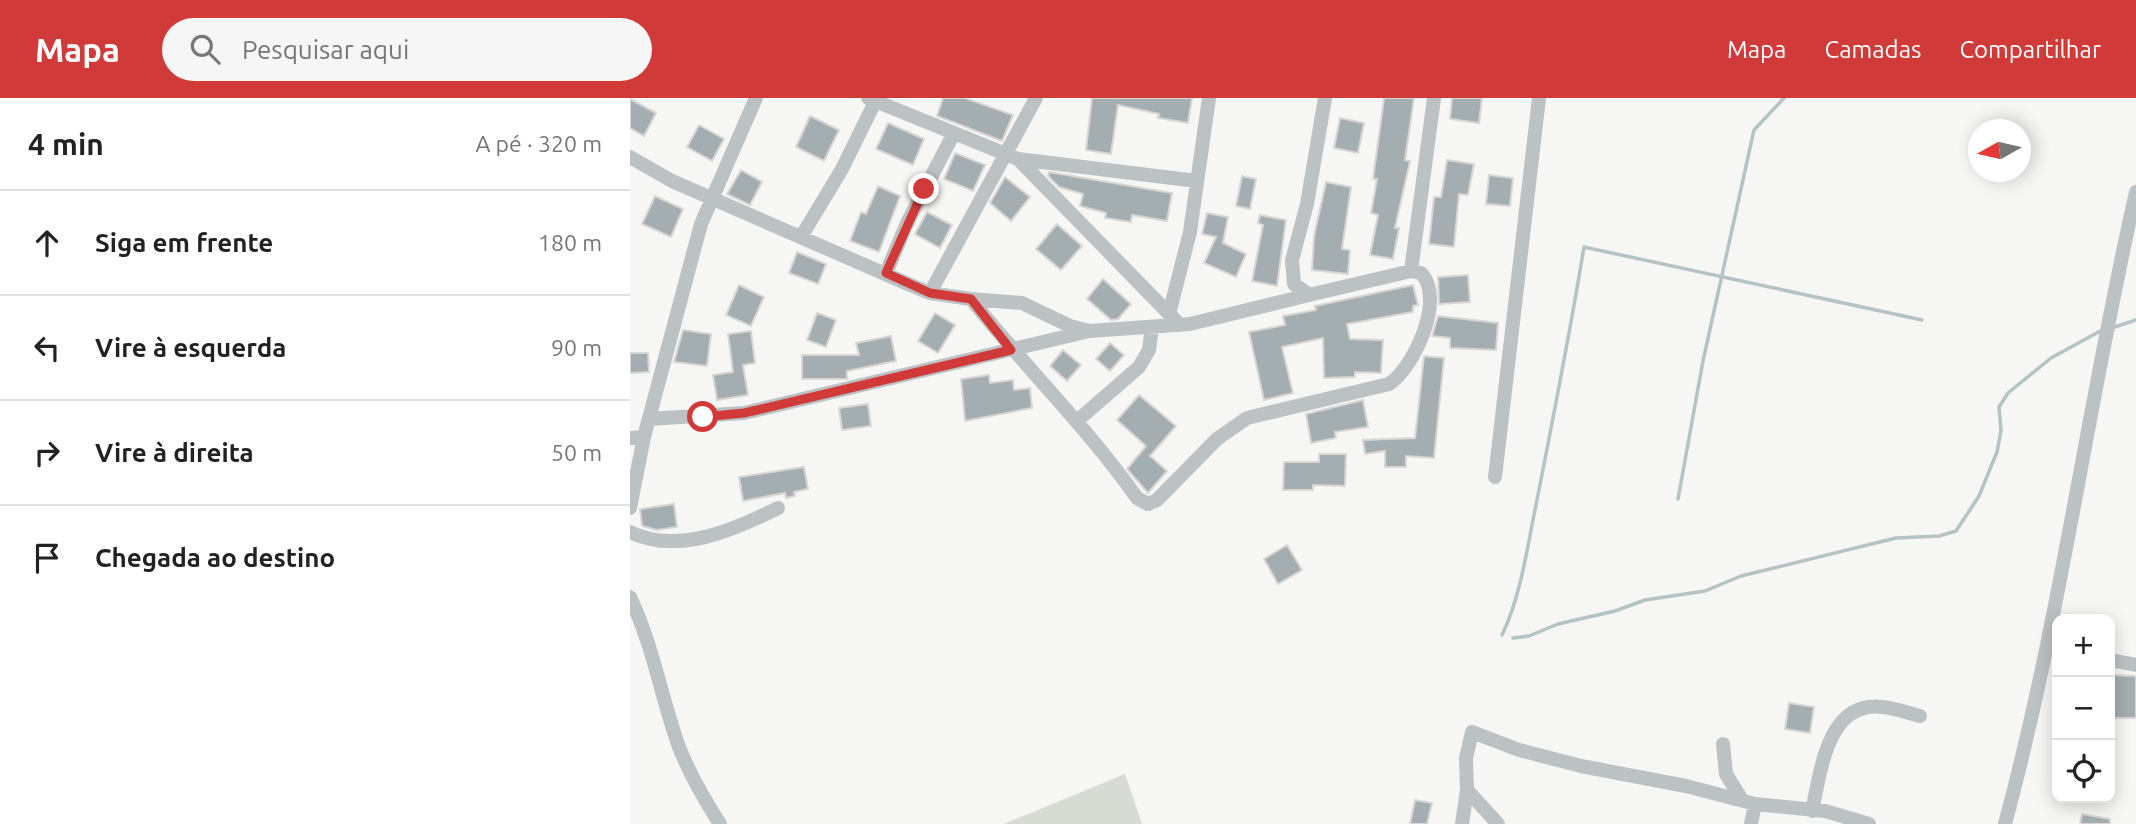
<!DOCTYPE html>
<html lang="pt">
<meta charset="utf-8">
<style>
:root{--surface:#fff;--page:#f6f6f6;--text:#222;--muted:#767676;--line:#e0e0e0;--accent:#d03b3a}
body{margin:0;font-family:Ubuntu,sans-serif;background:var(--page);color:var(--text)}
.controls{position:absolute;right:21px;bottom:21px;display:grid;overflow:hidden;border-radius:14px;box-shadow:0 4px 18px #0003}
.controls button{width:63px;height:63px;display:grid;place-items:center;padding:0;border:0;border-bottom:2px solid var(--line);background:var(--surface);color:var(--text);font:35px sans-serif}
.compass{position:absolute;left:1338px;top:21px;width:63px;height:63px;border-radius:50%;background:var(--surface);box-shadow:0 4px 18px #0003;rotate:262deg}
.stop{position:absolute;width:21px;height:21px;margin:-16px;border:5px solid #d03b3a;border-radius:50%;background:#fff}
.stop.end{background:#d03b3a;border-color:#fff;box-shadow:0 2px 7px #0008}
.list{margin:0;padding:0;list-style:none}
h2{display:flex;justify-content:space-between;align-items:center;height:91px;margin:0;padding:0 28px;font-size:30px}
h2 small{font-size:23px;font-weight:400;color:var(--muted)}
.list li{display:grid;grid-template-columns:46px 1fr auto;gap:21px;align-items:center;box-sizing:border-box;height:105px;padding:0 28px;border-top:2px solid var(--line)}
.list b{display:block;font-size:26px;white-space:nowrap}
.list em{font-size:23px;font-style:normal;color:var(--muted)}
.icon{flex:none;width:38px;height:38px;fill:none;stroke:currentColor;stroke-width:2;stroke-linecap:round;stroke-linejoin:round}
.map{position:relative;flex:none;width:1506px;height:726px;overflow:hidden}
header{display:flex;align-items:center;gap:42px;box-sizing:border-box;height:98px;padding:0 35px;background:var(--accent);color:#fff}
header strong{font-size:33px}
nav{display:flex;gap:38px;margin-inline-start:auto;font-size:24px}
.search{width:490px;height:63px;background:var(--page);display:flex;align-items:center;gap:18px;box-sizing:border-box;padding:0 24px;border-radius:38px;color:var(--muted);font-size:26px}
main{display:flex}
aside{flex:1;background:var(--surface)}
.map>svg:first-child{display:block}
.green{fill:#d7dbd3}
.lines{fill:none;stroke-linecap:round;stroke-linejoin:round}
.stream{stroke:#b4c3c4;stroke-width:3.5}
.building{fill:#a4aeb0;stroke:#d8d7d6;stroke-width:2}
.minor{stroke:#bcc1c3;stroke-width:14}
.route{stroke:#d03b3a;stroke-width:9}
</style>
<header>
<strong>Mapa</strong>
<div class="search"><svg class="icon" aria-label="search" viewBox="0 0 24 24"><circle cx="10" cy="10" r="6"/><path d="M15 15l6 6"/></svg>Pesquisar aqui</div>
<nav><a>Mapa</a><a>Camadas</a><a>Compartilhar</a></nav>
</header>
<main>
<aside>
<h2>4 min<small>A pé · 320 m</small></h2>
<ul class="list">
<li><svg class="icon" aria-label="ahead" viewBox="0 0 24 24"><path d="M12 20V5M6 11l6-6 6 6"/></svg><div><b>Siga em frente</b></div><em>180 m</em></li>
<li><svg class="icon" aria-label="left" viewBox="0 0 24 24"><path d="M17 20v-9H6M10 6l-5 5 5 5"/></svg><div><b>Vire à esquerda</b></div><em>90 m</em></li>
<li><svg class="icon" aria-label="right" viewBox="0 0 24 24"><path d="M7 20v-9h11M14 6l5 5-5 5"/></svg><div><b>Vire à direita</b></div><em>50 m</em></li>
<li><svg class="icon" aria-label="arrive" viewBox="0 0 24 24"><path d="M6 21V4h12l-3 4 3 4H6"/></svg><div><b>Chegada ao destino</b></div></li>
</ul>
</aside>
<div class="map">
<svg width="1506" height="726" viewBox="0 0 1506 726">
<rect width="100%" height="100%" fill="#f6f6f4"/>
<!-- green -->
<path class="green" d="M 495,676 L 512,726 L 374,726 Z"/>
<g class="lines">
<!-- stream -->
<path class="stream" d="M 1482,230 L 1506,222
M 1048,401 L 1073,263 L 1124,32 L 1154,0
M 872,537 C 891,498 897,450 906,407 C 923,321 940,235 954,149 L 1292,222
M 883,540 L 899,538 L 928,526 L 985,513 L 1015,502 L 1075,493 L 1111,478 L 1266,440 L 1309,438 L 1326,433 L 1349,398 L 1367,354 L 1371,333 L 1369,309 L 1378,295 L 1421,260 L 1474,231"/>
</g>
<!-- building -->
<path class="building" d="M 313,0 L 335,0 L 383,17 L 372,43 L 307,18 Z
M 462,0 L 562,0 L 558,25 L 528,20 L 529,16 L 488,7 L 481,56 L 456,52 Z
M 754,0 L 784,0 L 775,62 L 780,63 L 765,130 L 769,130 L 763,161 L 740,157 L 748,117 L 741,115 L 747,81 L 743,81 Z
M 822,0 L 852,0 L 849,25 L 820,21 Z
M 0,1 L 26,15 L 14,38 L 0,30 Z
M 180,18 L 209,32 L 194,63 L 166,49 Z
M 710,20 L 734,25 L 728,55 L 704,50 Z
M 258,25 L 294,41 L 283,67 L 246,51 Z
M 69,27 L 94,41 L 82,63 L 57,49 Z
M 325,55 L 355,67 L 343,93 L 314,81 Z
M 817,62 L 844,66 L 838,97 L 829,96 L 824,149 L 799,146 L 804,99 L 811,99 Z
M 111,72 L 132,84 L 120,107 L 97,96 Z
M 419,74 L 542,95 L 537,123 L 502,117 L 501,124 L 475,120 L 476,115 L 450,108 L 453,96 L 429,89 L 418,78 Z
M 859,77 L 883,80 L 880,108 L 856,106 Z
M 612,78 L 626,81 L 620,111 L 606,108 Z
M 375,79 L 400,99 L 381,123 L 360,105 Z
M 696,84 L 721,89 L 712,151 L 720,152 L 718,176 L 682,172 L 684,138 Z
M 248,88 L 270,98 L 249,154 L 220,143 L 231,114 L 236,116 Z
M 25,98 L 53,111 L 41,139 L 12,126 Z
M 297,114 L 322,127 L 310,150 L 285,136 Z
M 577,115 L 598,119 L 593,145 L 616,156 L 606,179 L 574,165 L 586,139 L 572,136 Z
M 630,117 L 656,122 L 647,188 L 622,183 L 633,127 L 628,125 Z
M 427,126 L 452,148 L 431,172 L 406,151 Z
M 167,154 L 196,166 L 188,186 L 159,175 Z
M 838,177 L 840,204 L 809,206 L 808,179 Z
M 473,181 L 501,206 L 488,221 L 481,222 L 457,201 Z
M 109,187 L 134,199 L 121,228 L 96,217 Z
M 783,187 L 788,207 L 783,208 L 783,214 L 717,226 L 720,241 L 753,242 L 751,275 L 725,274 L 725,279 L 694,280 L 693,240 L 652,249 L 663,295 L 634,302 L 619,234 L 655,227 L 653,218 L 686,212 L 685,208 Z
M 187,215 L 206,222 L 196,249 L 177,242 Z
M 305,215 L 325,227 L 308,255 L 288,243 Z
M 808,218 L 868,225 L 866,252 L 820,250 L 820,240 L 802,238 Z
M 53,232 L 81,236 L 77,268 L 44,264 Z
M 121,233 L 125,265 L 113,267 L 118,297 L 87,302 L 83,277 L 103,274 L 98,236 Z
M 261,238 L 266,263 L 217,273 L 217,281 L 172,281 L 172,257 L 229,257 L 226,245 Z
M 480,245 L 494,257 L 480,273 L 466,261 Z
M 433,252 L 451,267 L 437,283 L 420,268 Z
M 0,255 L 18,255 L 19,274 L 0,275 Z
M 794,258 L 814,260 L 804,360 L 776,358 L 776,369 L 755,369 L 755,353 L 735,356 L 733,342 L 785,340 Z
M 359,277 L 360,285 L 383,282 L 384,292 L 400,290 L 402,310 L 335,323 L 331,281 Z
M 509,297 L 546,328 L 520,358 L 537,373 L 518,395 L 497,371 L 516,348 L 487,322 Z
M 733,302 L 738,329 L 705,334 L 706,340 L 681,345 L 676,316 Z
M 238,306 L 241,328 L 212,332 L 209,310 Z
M 689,356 L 716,356 L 715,388 L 683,387 L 683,392 L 653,392 L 654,364 L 689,364 Z
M 174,369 L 178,391 L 164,394 L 165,398 L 156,400 L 155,395 L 113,403 L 109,379 Z
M 44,406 L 47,429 L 27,432 L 12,428 L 10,411 Z
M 657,447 L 672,472 L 648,486 L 634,461 Z
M 1481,577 L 1506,578 L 1506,620 L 1480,620 Z
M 1159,605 L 1184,609 L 1180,635 L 1155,631 Z
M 785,702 L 802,705 L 797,726 L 780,726 Z
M 1452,716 L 1480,721 L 1480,726 L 1450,726 Z"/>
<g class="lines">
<!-- minor -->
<path class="minor" d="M 238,0 L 388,61 L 567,83
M 0,59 L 42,83 L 278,186 L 300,195 L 341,201 C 395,269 457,329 507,400 L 518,406 L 527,402 L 587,341 L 617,320 L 759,286 C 784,270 816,200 791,175 L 781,173 L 679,197 L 664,186 L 662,162 L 677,106 L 695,0
M 388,61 L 550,227
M 171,139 L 212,71 L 247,0
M 781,173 L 804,0
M 256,175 L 278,123 L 323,37
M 300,195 L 406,0
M 341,201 L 392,205 L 440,228 L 459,233 L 560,226 L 679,197
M 539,216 L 560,134 L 579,0
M 19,321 L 114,315 L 459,233
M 448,322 L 509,269 L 519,252 L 522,229
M 0,340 L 14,339
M 865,379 L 909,0
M 0,410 L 14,339 L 71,126 L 126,0
M 0,434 C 48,457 104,432 148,410
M 0,499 C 23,547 31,599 49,649 C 60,677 74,701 90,726
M 1480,562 L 1506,567
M 1093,646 L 1096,676 L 1112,702
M 1182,713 C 1191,673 1197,602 1253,609 C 1265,610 1278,615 1290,618
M 832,726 L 837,692
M 868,726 L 837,692 L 836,660 L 842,634 L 889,652 L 951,668 L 1056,688 L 1125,706 L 1195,713 L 1239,726
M 1121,726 L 1125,706
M 1375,726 C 1431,518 1458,304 1506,94"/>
</g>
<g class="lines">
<!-- route -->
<path class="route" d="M 73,319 L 114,315 L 381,252 L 341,201 L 300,195 L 256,175 L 294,91"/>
</g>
</svg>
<div class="controls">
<button>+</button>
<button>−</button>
<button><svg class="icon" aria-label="locate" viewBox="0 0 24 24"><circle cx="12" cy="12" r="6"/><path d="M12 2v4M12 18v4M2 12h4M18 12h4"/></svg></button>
</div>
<svg class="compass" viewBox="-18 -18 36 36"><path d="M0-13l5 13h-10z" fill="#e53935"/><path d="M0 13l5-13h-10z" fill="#767676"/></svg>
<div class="stop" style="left:73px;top:319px"></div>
<div class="stop end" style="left:294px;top:91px"></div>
</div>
</main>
